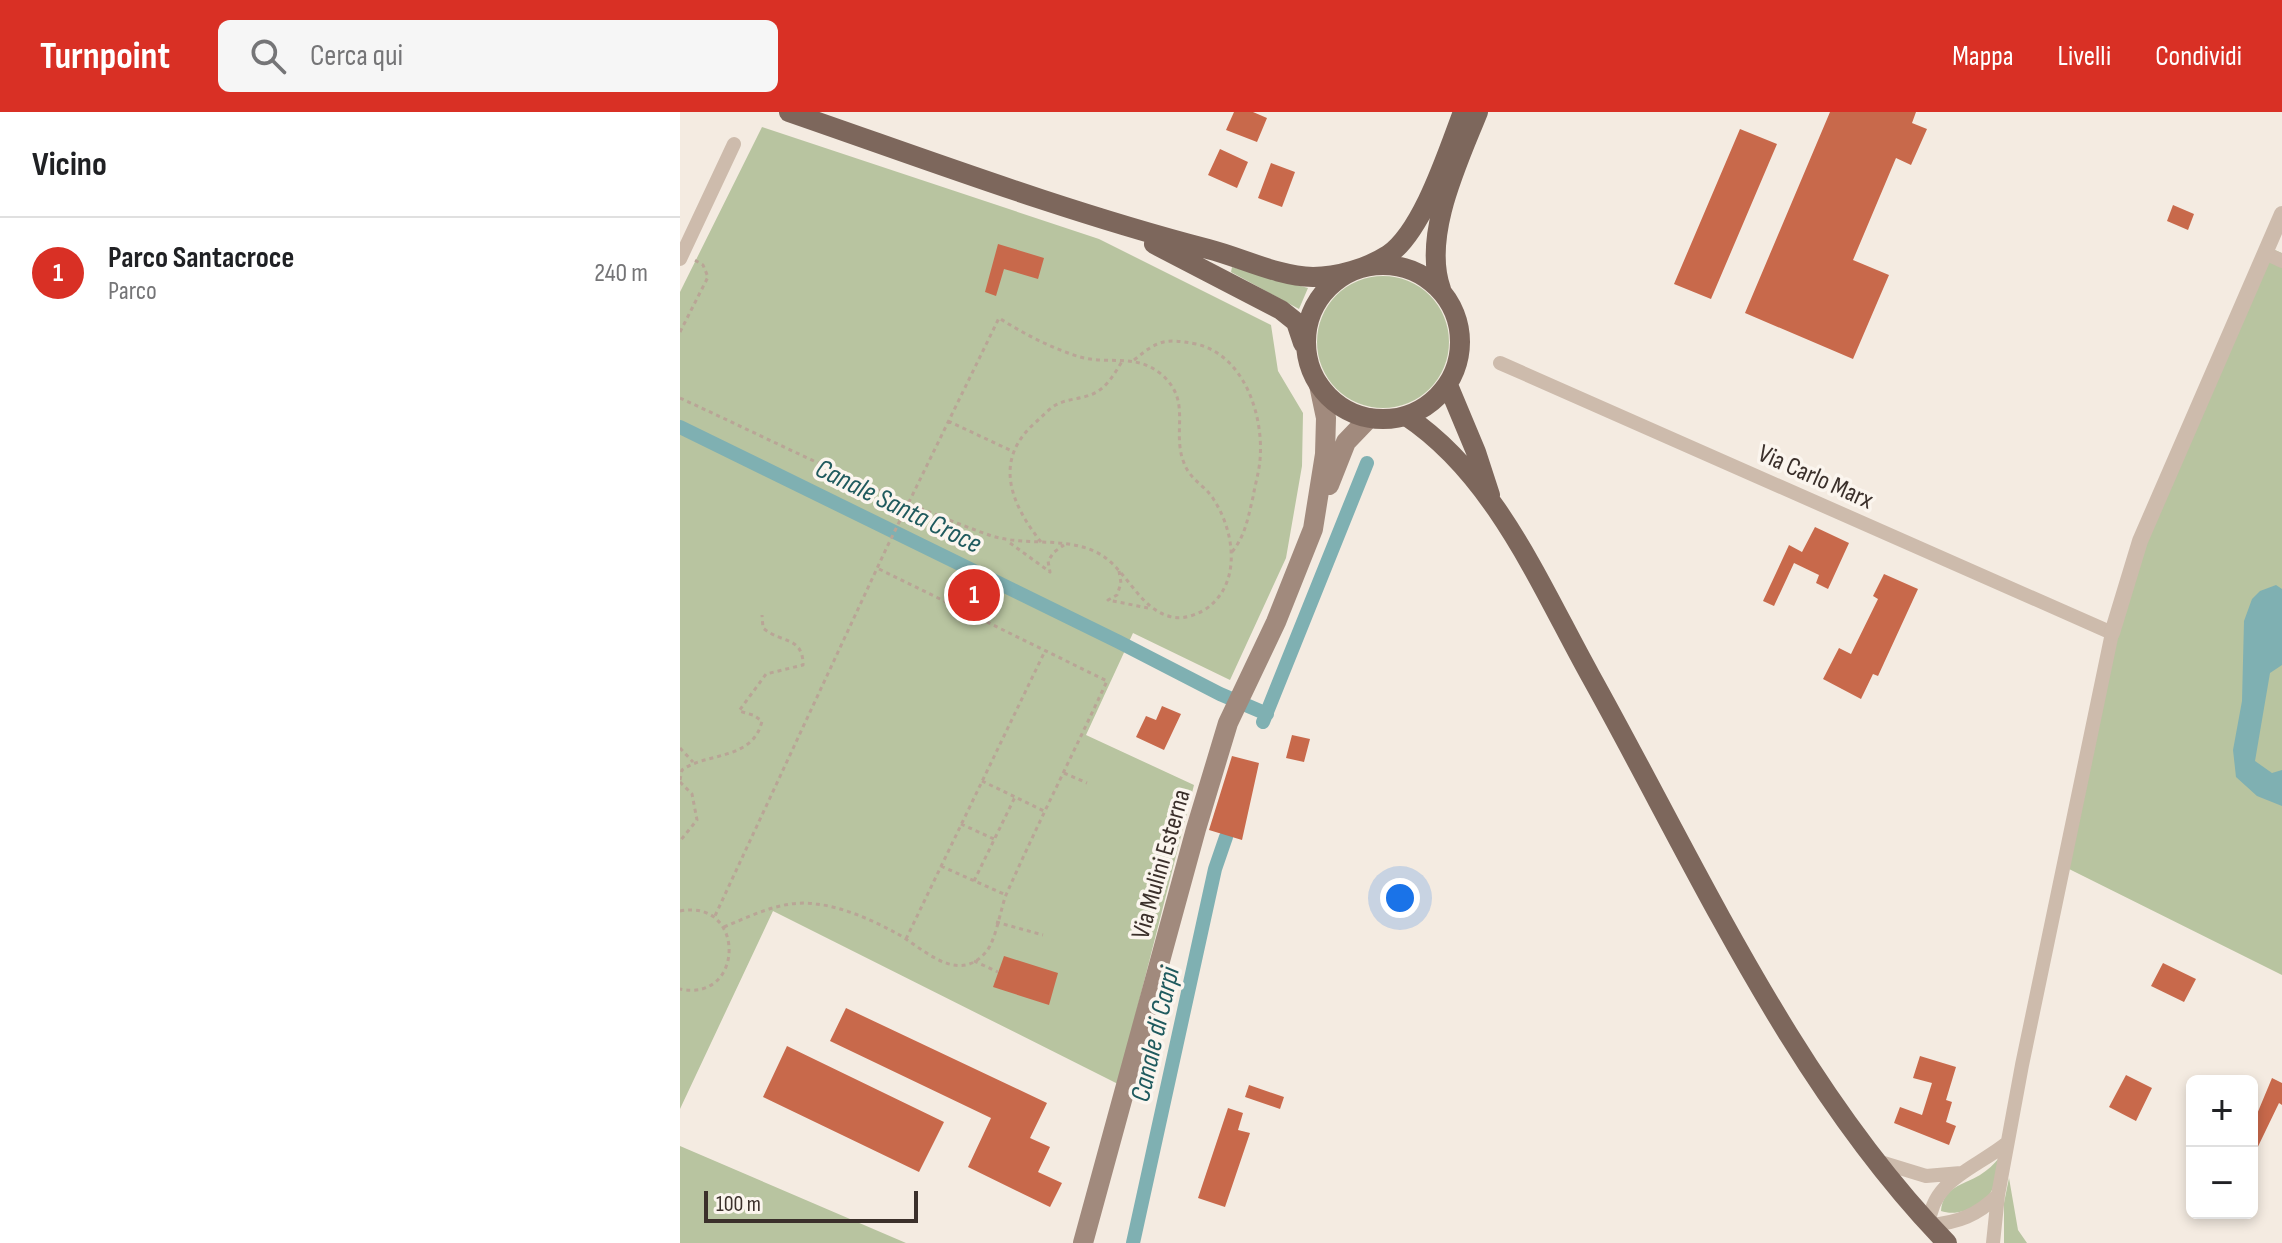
<!DOCTYPE html>
<html lang="it">
<meta charset="utf-8">
<style>
:root{--surface:#fff;--page:#f6f6f6;--text:#202124;--muted:#757577;--line:#e0e0e0;--accent:#d93025}
body{margin:0;font-family:"Sofia Sans Condensed",sans-serif;background:var(--page);color:var(--text)}
.controls{position:absolute;right:24px;bottom:24px;display:grid;overflow:hidden;border-radius:12px;box-shadow:0 4px 12px #0003}
.controls button{width:72px;height:72px;display:grid;place-items:center;padding:0;border:0;border-bottom:2px solid var(--line);background:var(--surface);color:var(--text);font:40px sans-serif}
.scale{position:absolute;left:24px;bottom:20px;width:214px;box-sizing:border-box;padding-left:8px;border:4px solid #3b302b;border-top:0;font-size:22px;line-height:28px;white-space:nowrap;color:#3b302b;-webkit-text-stroke:6px #fbf5ee;paint-order:stroke}
.you{position:absolute;left:720px;top:786px;width:28px;height:28px;margin:-20px;border:6px solid #fff;border-radius:50%;background:#1a73e8;box-shadow:0 0 0 12px #1a73e833}
.badge{display:grid;place-items:center;width:52px;height:52px;border-radius:50%;background:var(--accent);color:#fff;font-size:26px;font-weight:700}
.pin{position:absolute;translate:-50% -50%;border:4px solid #fff;box-shadow:0 2px 8px #0006}
.list{margin:0;padding:0;list-style:none}
h2{display:flex;justify-content:space-between;align-items:center;height:104px;margin:0;padding:0 32px;font-size:34px}
h2 small{font-size:26px;font-weight:400;color:var(--muted)}
.list li{display:grid;grid-template-columns:52px 1fr auto;gap:24px;align-items:center;box-sizing:border-box;height:112px;padding:0 32px;border-top:2px solid var(--line)}
.list b{display:block;font-size:30px;white-space:nowrap}
.list p{margin:0;font-size:26px;white-space:nowrap;color:var(--muted)}
.list em{font-size:26px;font-style:normal;color:var(--muted)}
.icon{flex:none;width:44px;height:44px;fill:none;stroke:currentColor;stroke-width:2;stroke-linecap:round;stroke-linejoin:round}
.map{position:relative;flex:none;width:1602px;height:1131px;overflow:hidden}
header{display:flex;align-items:center;gap:48px;box-sizing:border-box;height:112px;padding:0 40px;background:var(--accent);color:#fff}
header strong{font-size:38px}
nav{display:flex;gap:44px;margin-inline-start:auto;font-size:28px}
.search{width:560px;height:72px;background:var(--page);display:flex;align-items:center;gap:20px;box-sizing:border-box;padding:0 28px;border-radius:12px;color:var(--muted);font-size:30px}
main{display:flex}
aside{flex:1;background:var(--surface)}
.map>svg:first-child{display:block}
.green{fill:#b8c4a0}
.water{fill:#7fb0b2}
.lines{fill:none;stroke-linecap:round;stroke-linejoin:round}
.canal{stroke:#7fb0b2;stroke-width:14}
.building{fill:#c8694b}
.path{stroke:#b9a596;stroke-width:3;stroke-dasharray:4 4;stroke-linecap:butt}
.minor{stroke:#cdbbac;stroke-width:14}
.tertiary{stroke:#cdbbac;stroke-width:16}
.secondary{stroke:#a18a7d;stroke-width:20}
.primary{stroke:#7d675c;stroke-width:20}
.labels{text-anchor:middle;stroke-width:7;stroke-linejoin:round;paint-order:stroke}
.street-label{font-size:26px;fill:#3b302b;stroke:#fbf5ee}
.water-label{font-size:28px;font-style:italic;fill:#1f5a5e;stroke:#fbf5ee}
</style>
<header>
<strong>Turnpoint</strong>
<div class="search"><svg class="icon" aria-label="search" viewBox="0 0 24 24"><circle cx="10" cy="10" r="6"/><path d="M15 15l6 6"/></svg>Cerca qui</div>
<nav><a>Mappa</a><a>Livelli</a><a>Condividi</a></nav>
</header>
<main>
<aside>
<h2>Vicino<small></small></h2>
<ul class="list">
<li><span class="badge">1</span><div><b>Parco Santacroce</b><p>Parco</p></div><em>240 m</em></li>
</ul>
</aside>
<div class="map">
<svg width="1602" height="1131" viewBox="0 0 1602 1131">
<rect width="100%" height="100%" fill="#f4ebe1"/>
<!-- green -->
<path class="green" d="M 82,15 L 419,127 L 591,213 L 598,259 L 623,301 L 622,354 L 606,446 L 550,568 L 453,521 L 406,623 L 514,673 L 438,972 L 93,799 L 0,997 L 0,180 Z
M 1590,136 L 1602,141 L 1602,863 L 1381,753 L 1453,452 Z
M 552,155 L 628,176 L 619,197 L 551,160 Z
M637 230a66 66 0 1 1 132 0a66 66 0 1 1-132 0Z
M 0,1034 L 226,1131 L 0,1131 Z
M 1319,1046 C 1317,1056 1316,1069 1312,1078 C 1304,1095 1278,1105 1261,1099 C 1263,1075 1283,1073 1300,1063 C 1308,1058 1314,1052 1319,1046 Z
M 1329,1066 L 1338,1118 L 1347,1131 L 1324,1131 L 1324,1091 Z"/>
<!-- water -->
<path class="water" d="M 1596,473 L 1602,477 L 1602,553 L 1590,561 L 1575,649 L 1592,661 L 1602,658 L 1602,694 L 1577,684 L 1556,665 L 1553,638 L 1562,589 L 1564,509 L 1572,487 L 1580,479 Z"/>
<g class="lines">
<!-- canal -->
<path class="canal" d="M 0,315 L 439,530 L 540,582 L 587,602
M 583,610 L 687,351
M 453,1131 L 535,757 L 546,725"/>
</g>
<!-- building -->
<path class="building" d="M 554,0 L 573,0 L 587,6 L 577,30 L 546,18 Z
M 1150,0 L 1236,0 L 1232,11 L 1247,17 L 1231,53 L 1216,46 L 1173,148 L 1209,163 L 1173,247 L 1065,201 Z
M 1060,17 L 1097,32 L 1031,187 L 994,172 Z
M 540,37 L 568,50 L 557,76 L 528,63 Z
M 591,51 L 615,60 L 602,95 L 578,86 Z
M 1493,93 L 1514,102 L 1508,118 L 1487,109 Z
M 318,132 L 364,146 L 358,167 L 324,157 L 316,184 L 305,180 Z
M 1135,415 L 1169,431 L 1148,477 L 1136,471 L 1139,463 L 1114,451 L 1094,494 L 1083,489 L 1109,433 L 1122,440 Z
M 1204,462 L 1238,477 L 1198,564 L 1193,562 L 1181,587 L 1143,567 L 1159,536 L 1171,542 L 1198,487 L 1193,484 Z
M 482,594 L 501,602 L 484,638 L 456,625 L 466,604 L 476,608 Z
M 612,623 L 630,627 L 624,650 L 606,646 Z
M 552,644 L 579,651 L 562,728 L 529,718 Z
M 324,844 L 378,861 L 369,893 L 313,875 Z
M 1483,851 L 1516,867 L 1504,890 L 1471,874 Z
M 166,896 L 367,991 L 350,1026 L 370,1035 L 358,1060 L 382,1071 L 370,1095 L 288,1055 L 311,1006 L 150,929 Z
M 107,934 L 264,1010 L 239,1060 L 83,985 Z
M 1240,944 L 1276,955 L 1266,988 L 1272,990 L 1266,1010 L 1276,1014 L 1269,1033 L 1214,1011 L 1220,995 L 1242,1003 L 1252,971 L 1233,966 Z
M 1446,963 L 1472,976 L 1456,1009 L 1429,995 Z
M 1592,966 L 1602,971 L 1602,993 L 1599,991 L 1572,1047 L 1572,1014 Z
M 569,973 L 604,985 L 600,997 L 565,985 Z
M 548,996 L 563,1001 L 558,1018 L 570,1021 L 545,1095 L 518,1086 Z"/>
<g class="lines">
<!-- path -->
<path class="path" d="M 0,220 L 28,165 L 23,153 L 13,147
M 454,248 C 478,228 486,226 516,232 C 564,243 584,303 580,348 C 579,360 575,373 573,385 C 568,406 565,425 551,441
M 0,286 C 102,333 203,385 309,423 C 343,435 383,424 416,440 C 447,455 457,497 492,505 C 505,508 522,501 531,493 C 561,467 554,419 534,388 C 526,374 510,368 504,351 C 491,319 513,289 481,262 C 456,241 429,253 400,245 C 371,236 344,222 319,206 L 207,435 L 34,806
M 268,309 L 334,340
M 361,430 C 331,392 312,348 356,310 C 363,304 371,294 380,291 C 389,287 400,287 410,283 C 426,278 434,262 443,248
M 330,431 L 370,460 L 368,449 L 374,440 L 384,433
M 439,459 L 441,471 L 437,483 L 428,488 L 468,496
M 0,636 L 13,650
M 384,661 L 407,671
M 0,668 L 2,658 C 26,640 73,649 82,609 L 73,603 L 59,599 L 86,562 L 123,553 C 123,524 102,532 83,516 L 82,503
M 302,669 L 366,700
M 0,670 L 12,682 L 17,708 L 0,729
M 281,712 L 314,727
M 261,754 L 326,783
M 294,769 L 335,685
M 0,799 C 66,786 65,891 0,877
M 316,810 L 363,823
M 44,815 C 73,803 104,787 136,792 C 163,795 192,808 216,821 C 242,835 277,874 306,840 C 316,828 320,799 326,783 C 358,711 394,640 427,569 L 197,456
M 226,827 L 365,539
M 294,849 L 318,860"/>
<!-- minor -->
<path class="minor" d="M 1585,141 L 1602,149
M 0,147 L 54,32
M 820,251 L 1432,521 L 1342,953 L 1318,1083 L 1313,1131
M 1197,1049 L 1246,1064 L 1281,1061
M 1318,1083 C 1298,1103 1278,1111 1249,1113 C 1251,1068 1295,1057 1327,1031"/>
<!-- tertiary -->
<path class="tertiary" d="M 1432,521 L 1460,429 L 1602,102"/>
<!-- secondary -->
<path class="secondary" d="M 649,373 L 666,330 L 689,306
M 403,1131 L 516,717 L 548,611 L 596,510 L 633,417 L 645,342 L 646,306 L 639,273"/>
<!-- primary -->
<path class="primary" d="M 109,0 C 248,48 386,100 528,137 C 563,146 597,164 633,165 C 657,165 688,156 708,143 C 743,119 768,39 783,0
M 474,132 L 601,198 L 616,210 L 623,231
M626 230a77 77 0 1 1 154 0a77 77 0 1 1-154 0Z
M 761,177 C 742,124 778,50 798,0
M 768,273 L 796,340 L 810,383
M 726,304 C 815,363 860,473 910,563 C 1016,753 1114,974 1267,1131"/>
</g>
<g class="labels">
<!-- street labels -->
<g class="street-label">
<text transform="translate(1136 364) rotate(24)" y="9">Via Carlo Marx</text>
<text transform="translate(480 752) rotate(-74)" y="9">Via Mulini Esterna</text>
</g>
<!-- water labels -->
<g class="water-label">
<text transform="translate(219 393) rotate(26)" y="10">Canale Santa Croce</text>
<text transform="translate(474 922) rotate(-77)" y="10">Canale di Carpi</text>
</g>
</g>
</svg>
<div class="controls">
<button>+</button>
<button>−</button>
</div>
<div class="scale">100 m</div>
<div class="you"></div>
<div class="pin badge" style="left:294px;top:483px">1</div>
</div>
</main>
